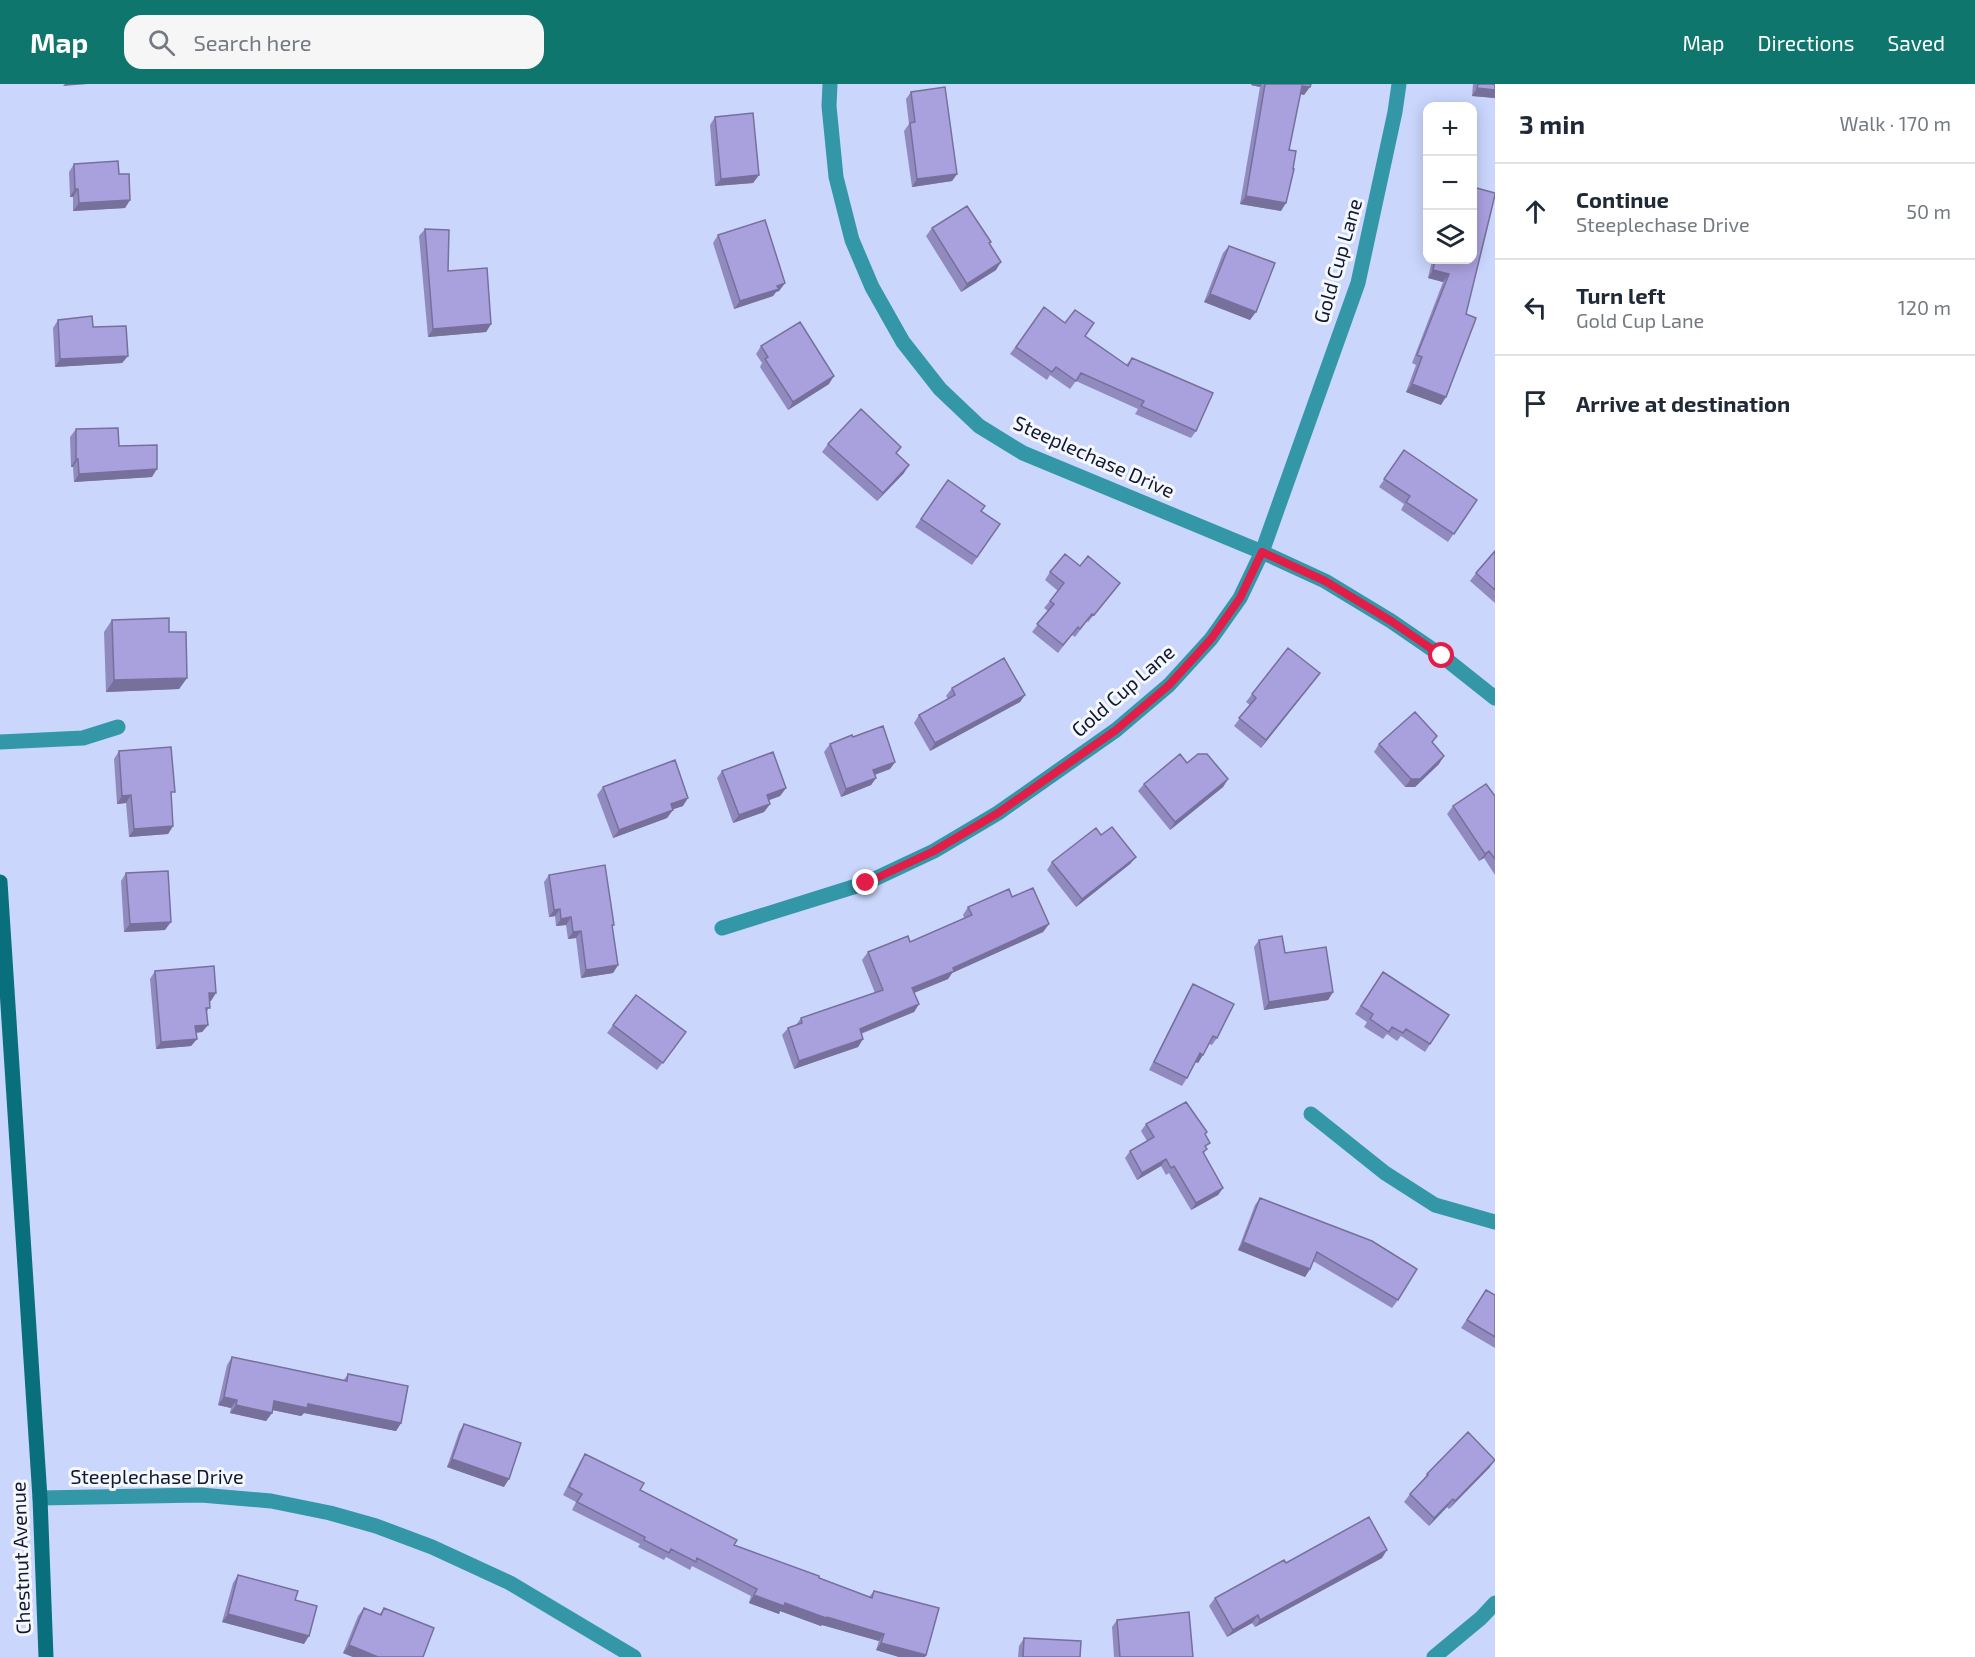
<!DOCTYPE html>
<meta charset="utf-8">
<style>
:root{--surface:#fff;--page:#f6f6f7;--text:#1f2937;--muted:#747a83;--line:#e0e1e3;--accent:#0f766e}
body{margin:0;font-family:"Exo 2",sans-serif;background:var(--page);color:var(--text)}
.controls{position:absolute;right:18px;top:18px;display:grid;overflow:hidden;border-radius:12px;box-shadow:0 3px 15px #0003}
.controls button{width:54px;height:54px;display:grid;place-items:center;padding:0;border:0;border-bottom:2px solid var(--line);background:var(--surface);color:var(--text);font:30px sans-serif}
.stop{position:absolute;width:18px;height:18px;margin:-14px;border:4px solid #e11d48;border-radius:50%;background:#fff}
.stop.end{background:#e11d48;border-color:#fff;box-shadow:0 2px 6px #0008}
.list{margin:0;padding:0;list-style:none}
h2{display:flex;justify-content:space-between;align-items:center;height:78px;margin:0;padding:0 24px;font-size:26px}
h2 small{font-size:20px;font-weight:400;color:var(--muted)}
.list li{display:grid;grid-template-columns:39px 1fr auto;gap:18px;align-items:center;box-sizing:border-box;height:96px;padding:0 24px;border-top:2px solid var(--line)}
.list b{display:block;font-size:22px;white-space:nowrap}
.list p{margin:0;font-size:20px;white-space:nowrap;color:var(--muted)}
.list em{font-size:20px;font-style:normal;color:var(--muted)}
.icon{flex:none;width:33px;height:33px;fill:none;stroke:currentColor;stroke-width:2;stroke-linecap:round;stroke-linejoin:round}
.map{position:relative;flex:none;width:1495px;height:1573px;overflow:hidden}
header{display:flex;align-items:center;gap:36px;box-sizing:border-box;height:84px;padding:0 30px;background:var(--accent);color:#fff}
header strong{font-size:28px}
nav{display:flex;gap:33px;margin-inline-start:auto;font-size:21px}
.search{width:420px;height:54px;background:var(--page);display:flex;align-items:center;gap:15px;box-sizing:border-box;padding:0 21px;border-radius:18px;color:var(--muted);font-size:22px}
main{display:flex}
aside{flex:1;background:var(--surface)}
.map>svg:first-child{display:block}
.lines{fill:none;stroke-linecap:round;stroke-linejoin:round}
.street{stroke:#3397a8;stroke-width:15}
.secondary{stroke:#0a6f7d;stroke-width:15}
.wall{fill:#918abf}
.shaded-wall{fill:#76709b}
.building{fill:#a9a0de;stroke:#76709b;stroke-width:1.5}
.route{stroke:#e11d48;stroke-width:8}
.labels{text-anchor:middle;stroke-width:6;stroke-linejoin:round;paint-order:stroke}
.street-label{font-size:20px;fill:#12192f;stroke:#f6f8ff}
</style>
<header>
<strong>Map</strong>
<div class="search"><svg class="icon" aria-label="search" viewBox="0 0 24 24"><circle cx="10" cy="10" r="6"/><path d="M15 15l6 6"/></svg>Search here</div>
<nav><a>Map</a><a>Directions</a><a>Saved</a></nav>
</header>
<main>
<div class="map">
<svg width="1495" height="1573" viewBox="0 0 1495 1573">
<rect width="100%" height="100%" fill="#cad6fc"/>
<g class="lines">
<!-- street -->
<path class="street" d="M 830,0 L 829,22 L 836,93 L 852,156 L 872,203 L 903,258 L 940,305 L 979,342 L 1023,369 L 1262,468 L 1325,497 L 1391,537 L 1442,572 L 1495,614
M 0,658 L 83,654 L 118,643
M 722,844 L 866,799 L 934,767 L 998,729 L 1116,646 L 1169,601 L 1211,555 L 1240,514 L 1262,468 L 1358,199 L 1395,28 L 1399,0
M 1311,1030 L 1385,1089 L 1435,1121 L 1495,1138
M 40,1414 L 201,1411 L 271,1417 L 330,1429 L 376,1442 L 432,1463 L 510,1499 L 634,1573
M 1434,1573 L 1481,1534 L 1495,1519"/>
<!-- secondary -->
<path class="secondary" d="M 0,798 L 40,1414 L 46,1573"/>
</g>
<!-- wall -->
<path class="wall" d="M 1251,0 L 1311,0 L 1304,11 L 1300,10 L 1289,66 L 1281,127 L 1240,120 L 1260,3 L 1251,1 Z
M 1473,0 L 1495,0 L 1495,14 L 1472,12 Z
M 911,8 L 957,90 L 952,97 L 912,103 L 904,47 L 909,40 L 906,15 Z
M 715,33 L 759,91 L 753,99 L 715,102 L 710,41 Z
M 74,80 L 119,90 L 130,116 L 125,124 L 73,127 L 73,113 L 70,113 L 69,88 Z
M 932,144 L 989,160 L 996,186 L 961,208 L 926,152 Z
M 425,145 L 448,187 L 491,240 L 486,248 L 428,253 L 419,152 Z
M 718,151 L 785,199 L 779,207 L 776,208 L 773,212 L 734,225 L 713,159 Z
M 1229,162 L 1250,236 L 1204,218 L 1223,169 Z
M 1432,176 L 1473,176 L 1441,321 L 1406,308 L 1416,281 L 1412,279 L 1443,198 L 1428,194 Z
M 1044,223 L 1065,239 L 1085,252 L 1126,281 L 1132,274 L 1196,347 L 1191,354 L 1135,330 L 1138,325 L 1076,297 L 1070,305 L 1050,291 L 1047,296 L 1010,270 Z
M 58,236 L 93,243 L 128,272 L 122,279 L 55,283 L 53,244 Z
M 761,262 L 829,300 L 788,326 L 760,283 L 762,279 L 756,270 Z
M 76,345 L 152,393 L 74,398 L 73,383 L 71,383 L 70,353 Z
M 828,360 L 897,369 L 904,389 L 877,417 L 822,368 Z
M 1404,366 L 1477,416 L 1448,458 L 1401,426 L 1404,420 L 1379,403 Z
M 948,396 L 981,427 L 1000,440 L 972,481 L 915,443 Z
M 1495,467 L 1495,519 L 1470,497 L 1476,489 Z
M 1080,482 L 1114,507 L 1088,538 L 1087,537 L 1075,553 L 1072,551 L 1058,569 L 1032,548 L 1048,527 L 1044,524 L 1058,507 L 1045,496 L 1050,488 Z
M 112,536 L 169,548 L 187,594 L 179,605 L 106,608 L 104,548 Z
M 1314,597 L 1261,664 L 1234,642 L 1250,621 L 1246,618 L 1252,610 Z
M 952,604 L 1025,611 L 1020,618 L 930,667 L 914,639 L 919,631 L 948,615 L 946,612 Z
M 853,653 L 895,678 L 890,685 L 875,691 L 876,694 L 871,701 L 841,713 L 824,668 L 830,660 Z
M 1433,659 L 1439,680 L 1415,703 L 1405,703 L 1374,668 L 1379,660 Z
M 119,667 L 171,713 L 173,742 L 168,750 L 129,753 L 126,719 L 117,720 L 114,675 Z
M 1187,679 L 1228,695 L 1223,703 L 1170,746 L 1138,707 L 1144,700 Z
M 722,687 L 786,704 L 780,712 L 769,716 L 770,720 L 764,728 L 733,739 L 717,694 Z
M 603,703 L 683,722 L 673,725 L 667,734 L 613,754 L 597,711 Z
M 1495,712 L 1495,791 L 1484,774 L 1479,777 L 1447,730 L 1453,722 Z
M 1101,751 L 1136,773 L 1130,780 L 1076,823 L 1047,786 L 1052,778 Z
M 126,789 L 165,846 L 124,848 L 121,797 Z
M 549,791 L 612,844 L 618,881 L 613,889 L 581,894 L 576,854 L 568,855 L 566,841 L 556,842 L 555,832 L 549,833 L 544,798 Z
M 1012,813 L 1049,840 L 1043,848 L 952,889 L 948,895 L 914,909 L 919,920 L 914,928 L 861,950 L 863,955 L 858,963 L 794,985 L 782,951 L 788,944 L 796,941 L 801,934 L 875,909 L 862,876 L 868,868 L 910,858 L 964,834 L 963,831 L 968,823 Z
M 1259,856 L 1285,869 L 1333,908 L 1328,916 L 1264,926 L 1254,863 Z
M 155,887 L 211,917 L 210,917 L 207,929 L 208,941 L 202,948 L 196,949 L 197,955 L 191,962 L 156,965 L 150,895 Z
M 1383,888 L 1449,931 L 1425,968 L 1401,952 L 1397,957 L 1387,950 L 1383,955 L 1364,943 L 1367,938 L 1355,930 Z
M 1193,900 L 1217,954 L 1212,961 L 1209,960 L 1198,979 L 1195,978 L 1187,994 L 1182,1002 L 1149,986 L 1188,908 Z
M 613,941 L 686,948 L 657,986 L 607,949 Z
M 1146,1040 L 1207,1048 L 1205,1051 L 1206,1064 L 1204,1070 L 1223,1104 L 1218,1111 L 1191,1126 L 1169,1089 L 1166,1091 L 1161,1082 L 1137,1096 L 1125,1074 L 1130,1067 L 1147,1057 L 1141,1047 Z
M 1260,1114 L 1398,1216 L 1392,1224 L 1313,1177 L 1310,1185 L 1305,1193 L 1238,1166 L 1255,1121 Z
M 1486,1206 L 1495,1211 L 1495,1264 L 1461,1244 Z
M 232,1273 L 343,1297 L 348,1290 L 401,1339 L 396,1347 L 304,1329 L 301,1332 L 272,1326 L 272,1329 L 266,1337 L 230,1329 L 231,1324 L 218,1321 L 227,1281 Z
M 464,1340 L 504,1403 L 447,1383 L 459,1348 Z
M 585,1370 L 640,1406 L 734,1461 L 869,1513 L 874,1507 L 926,1571 L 925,1573 L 899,1573 L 876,1566 L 879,1557 L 822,1541 L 821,1542 L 780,1527 L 779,1530 L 749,1519 L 751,1512 L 692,1482 L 690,1486 L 666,1473 L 664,1476 L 638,1463 L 640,1460 L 572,1426 L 576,1418 L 563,1411 L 580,1378 Z
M 1490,1383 L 1449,1425 L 1447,1423 L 1429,1442 L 1404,1418 L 1410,1410 L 1422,1398 L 1427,1390 Z
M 1382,1474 L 1255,1543 L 1252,1539 L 1227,1553 L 1209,1522 L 1215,1514 L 1286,1479 Z
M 238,1491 L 295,1516 L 304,1560 L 222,1538 L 233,1499 Z
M 364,1524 L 379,1531 L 384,1524 L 423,1573 L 353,1573 L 343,1569 L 358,1532 Z
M 1117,1536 L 1193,1573 L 1114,1573 L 1112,1543 Z
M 1024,1554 L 1080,1573 L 1018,1573 L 1019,1562 Z"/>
<!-- shaded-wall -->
<path class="shaded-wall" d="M 65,0 L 88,0 L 63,2 Z
M 1252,0 L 1262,0 L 1260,3 L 1251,1 Z
M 1302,2 L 1310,3 L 1304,11 L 1297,9 Z
M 1477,4 L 1495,6 L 1495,14 L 1472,12 Z
M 957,90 L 952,97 L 912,103 L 917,95 Z
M 759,91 L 753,99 L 715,102 L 721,95 Z
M 75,105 L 78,105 L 73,113 L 70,113 Z
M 1246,112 L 1286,119 L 1281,127 L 1240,120 Z
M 130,116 L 125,124 L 73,127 L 79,119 Z
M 1001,178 L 996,186 L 961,208 L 967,200 Z
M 1433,186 L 1449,190 L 1443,198 L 1428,194 Z
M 785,199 L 779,207 L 776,208 L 773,212 L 734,225 L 740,217 Z
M 1210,210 L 1256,228 L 1250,236 L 1204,218 Z
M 491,240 L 486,248 L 428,253 L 433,245 Z
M 128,272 L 122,279 L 55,283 L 60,275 Z
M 834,292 L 829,300 L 788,326 L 793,318 Z
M 1412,300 L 1446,313 L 1441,321 L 1406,308 Z
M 76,375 L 78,375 L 73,383 L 71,383 Z
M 909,381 L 904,389 L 877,417 L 883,409 Z
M 157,385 L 152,393 L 74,398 L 79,390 Z
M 1320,589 L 1314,597 L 1261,664 L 1266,656 Z
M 187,594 L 179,605 L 106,608 L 114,596 Z
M 1025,611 L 1020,618 L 930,667 L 935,659 Z
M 1444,672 L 1439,680 L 1415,703 L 1405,703 L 1411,695 Z
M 895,678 L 890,685 L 868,693 L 873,686 Z
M 876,694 L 871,701 L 841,713 L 846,705 Z
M 1228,695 L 1223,703 L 1170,746 L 1175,738 Z
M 786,704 L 780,712 L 761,719 L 767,711 Z
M 131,711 L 126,719 L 117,720 L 122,712 Z
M 688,714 L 683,722 L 665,728 L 671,720 Z
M 770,720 L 764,728 L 733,739 L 739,731 Z
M 673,726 L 667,734 L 613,754 L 619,746 Z
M 173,742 L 168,750 L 129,753 L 134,745 Z
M 1489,767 L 1484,774 L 1479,777 L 1485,770 Z
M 1136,773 L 1130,780 L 1076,823 L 1082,815 Z
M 560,825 L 555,832 L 549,833 L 554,826 Z
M 571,833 L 566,841 L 556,842 L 561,835 Z
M 171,838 L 165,846 L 124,848 L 130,840 Z
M 1049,840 L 1043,848 L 952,889 L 948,895 L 906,912 L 912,904 L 953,884 Z
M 581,847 L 576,854 L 568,855 L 573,848 Z
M 618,881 L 613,889 L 581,894 L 586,886 Z
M 1333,908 L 1328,916 L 1264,926 L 1269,918 Z
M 209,909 L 216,909 L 211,917 L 204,917 Z
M 919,920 L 914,928 L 854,952 L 860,945 Z
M 208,941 L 202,948 L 190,949 L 195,942 Z
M 197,955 L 191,962 L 156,965 L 161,958 Z
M 863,955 L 858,963 L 794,985 L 799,977 Z
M 1200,969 L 1203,971 L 1198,979 L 1194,977 Z
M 1166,1075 L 1161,1082 L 1137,1096 L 1142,1089 Z
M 1223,1104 L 1218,1111 L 1191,1126 L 1196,1119 Z
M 1243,1158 L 1310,1185 L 1305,1193 L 1238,1166 Z
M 224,1313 L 237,1316 L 231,1324 L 218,1321 Z
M 274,1317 L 308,1320 L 401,1339 L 396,1347 L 304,1329 L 301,1332 L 268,1325 Z
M 236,1321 L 272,1329 L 266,1337 L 230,1329 Z
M 452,1375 L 509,1395 L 504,1403 L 447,1383 Z
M 1495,1376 L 1490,1383 L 1449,1425 L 1455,1417 Z
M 1453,1415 L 1447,1423 L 1429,1442 L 1434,1434 Z
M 1387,1466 L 1382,1474 L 1255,1543 L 1260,1536 Z
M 754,1511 L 785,1519 L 827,1533 L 884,1550 L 879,1557 L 822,1541 L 821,1542 L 780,1527 L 779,1530 L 749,1519 Z
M 228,1530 L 309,1552 L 304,1560 L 222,1538 Z
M 1258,1531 L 1252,1539 L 1227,1553 L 1233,1546 Z
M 881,1559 L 926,1571 L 925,1573 L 899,1573 L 876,1566 Z
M 349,1561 L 378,1573 L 353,1573 L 343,1569 Z"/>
<!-- building -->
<path class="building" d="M 1265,0 L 1311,0 L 1310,3 L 1302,2 L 1289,66 L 1296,67 L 1293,85 L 1294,85 L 1286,119 L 1246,112 Z
M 1478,0 L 1495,0 L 1495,6 L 1477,4 Z
M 945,3 L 957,90 L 917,95 L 910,39 L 915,38 L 911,8 Z
M 753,29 L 759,91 L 721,95 L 715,33 Z
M 118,77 L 119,90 L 129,90 L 130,116 L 79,119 L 78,105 L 75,105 L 74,80 Z
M 1473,103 L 1495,109 L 1495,111 L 1466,230 L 1476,234 L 1475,237 L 1446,313 L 1412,300 L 1422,273 L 1417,271 L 1449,190 L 1433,186 L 1435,176 L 1473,176 Z
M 967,122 L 991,158 L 989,159 L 1001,178 L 967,200 L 932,144 Z
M 765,136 L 785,199 L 777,202 L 779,205 L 740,217 L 718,151 Z
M 425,145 L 449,146 L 448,187 L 487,184 L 491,240 L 433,245 Z
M 1229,162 L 1275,179 L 1256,228 L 1210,210 Z
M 1044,223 L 1065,239 L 1075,226 L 1094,239 L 1085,252 L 1128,282 L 1132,274 L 1213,309 L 1196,347 L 1141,322 L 1144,317 L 1081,289 L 1076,297 L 1056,283 L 1052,288 L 1016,263 Z
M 92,232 L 93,243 L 126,242 L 128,272 L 60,275 L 58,236 Z
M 800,238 L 834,292 L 793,318 L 765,275 L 768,273 L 761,262 Z
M 861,325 L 901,363 L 896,369 L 909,381 L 883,409 L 828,360 Z
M 118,344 L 119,362 L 157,361 L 157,385 L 79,390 L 78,375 L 76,375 L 76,345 Z
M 1404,366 L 1477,416 L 1454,450 L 1406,418 L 1410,412 L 1384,395 Z
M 948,396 L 985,422 L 981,427 L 1000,440 L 977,473 L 921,435 Z
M 1495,467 L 1495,506 L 1476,489 Z
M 1065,470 L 1080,482 L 1088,472 L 1120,499 L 1094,531 L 1092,530 L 1080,545 L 1078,543 L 1063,561 L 1037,540 L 1054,520 L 1050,517 L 1064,499 L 1050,488 Z
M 169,534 L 169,548 L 186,548 L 187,594 L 114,596 L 112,536 Z
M 1288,564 L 1320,589 L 1266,656 L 1239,634 L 1256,614 L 1252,610 Z
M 1004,574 L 1025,611 L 935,659 L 919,631 L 955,611 L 952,604 Z
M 1415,628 L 1437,652 L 1432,658 L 1444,672 L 1420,695 L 1411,695 L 1379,660 Z
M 883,642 L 895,678 L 873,686 L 876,694 L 846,705 L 830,660 L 852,651 L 853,653 Z
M 171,663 L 175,708 L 171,708 L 173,742 L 134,745 L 131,711 L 122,712 L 119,667 Z
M 773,668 L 786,704 L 767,711 L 770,720 L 739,731 L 722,687 Z
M 1180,670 L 1187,679 L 1198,670 L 1207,670 L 1228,695 L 1175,738 L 1144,700 Z
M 675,676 L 688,714 L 671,720 L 673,726 L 619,746 L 603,703 Z
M 1486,700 L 1495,712 L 1495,775 L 1489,767 L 1485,770 L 1453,722 Z
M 1112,743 L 1136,773 L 1082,815 L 1052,778 L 1096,744 L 1101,751 Z
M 605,781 L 614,841 L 612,841 L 618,881 L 586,886 L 581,847 L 573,848 L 571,833 L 561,835 L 560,825 L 554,826 L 549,791 Z
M 168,787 L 171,838 L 130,840 L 126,789 Z
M 1033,804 L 1049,840 L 953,884 L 954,887 L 912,904 L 919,920 L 860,945 L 863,955 L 799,977 L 788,944 L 802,939 L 801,934 L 883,906 L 868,868 L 908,852 L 910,858 L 972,831 L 968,823 L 1009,805 L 1012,813 Z
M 1282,852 L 1285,869 L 1326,863 L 1333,908 L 1269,918 L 1259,856 Z
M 214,882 L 216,909 L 209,909 L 210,924 L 206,924 L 208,941 L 195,942 L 197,955 L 161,958 L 155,887 Z
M 1383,888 L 1449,931 L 1430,960 L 1406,945 L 1403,949 L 1392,943 L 1389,948 L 1370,935 L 1373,930 L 1361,922 Z
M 1193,900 L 1234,920 L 1217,954 L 1213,952 L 1203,971 L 1200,969 L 1187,994 L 1154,978 Z
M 636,911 L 686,948 L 663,979 L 613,941 Z
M 1186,1018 L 1207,1048 L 1205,1050 L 1210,1059 L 1205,1062 L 1207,1065 L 1203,1068 L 1223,1104 L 1196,1119 L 1174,1082 L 1171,1084 L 1166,1075 L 1142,1089 L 1130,1067 L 1154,1053 L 1146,1040 Z
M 1260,1114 L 1372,1157 L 1417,1185 L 1398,1216 L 1317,1168 L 1310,1185 L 1243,1158 Z
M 1486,1206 L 1495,1211 L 1495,1253 L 1467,1236 Z
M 232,1273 L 347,1297 L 348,1290 L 408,1302 L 401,1339 L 308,1320 L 307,1324 L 274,1317 L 272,1329 L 236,1321 L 237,1316 L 224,1313 Z
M 464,1340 L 521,1359 L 509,1395 L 452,1375 Z
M 1468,1348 L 1495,1376 L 1455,1417 L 1453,1415 L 1434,1434 L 1410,1410 L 1428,1391 L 1427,1390 Z
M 585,1370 L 644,1399 L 640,1406 L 737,1456 L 734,1461 L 819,1492 L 819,1494 L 872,1514 L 874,1507 L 939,1524 L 926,1571 L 881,1559 L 884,1550 L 827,1533 L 826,1534 L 785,1519 L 784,1522 L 754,1511 L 757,1505 L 697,1474 L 696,1478 L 671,1465 L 669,1469 L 644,1456 L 645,1453 L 577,1418 L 582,1410 L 569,1403 Z
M 1369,1433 L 1387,1466 L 1260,1536 L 1258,1531 L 1233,1546 L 1215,1514 L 1284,1476 L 1286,1479 Z
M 238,1491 L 298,1507 L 295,1516 L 317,1522 L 309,1552 L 228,1530 Z
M 364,1524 L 381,1531 L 384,1524 L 434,1544 L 423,1573 L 378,1573 L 349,1561 Z
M 1189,1528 L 1193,1573 L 1120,1573 L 1117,1536 Z
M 1024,1554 L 1081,1557 L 1080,1573 L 1023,1573 Z"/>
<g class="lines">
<!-- route -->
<path class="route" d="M 866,799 L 934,767 L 998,729 L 1116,646 L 1169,601 L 1211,555 L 1240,514 L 1262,468 L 1325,497 L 1391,537 L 1442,572"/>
</g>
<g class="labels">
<!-- street labels -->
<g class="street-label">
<text transform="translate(1338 177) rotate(-74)" y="7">Gold Cup Lane</text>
<text transform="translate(1094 373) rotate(24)" y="7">Steeplechase Drive</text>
<text transform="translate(1123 607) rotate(-41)" y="7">Gold Cup Lane</text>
<text x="157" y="1400">Steeplechase Drive</text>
<text transform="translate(21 1474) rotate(-92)" y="7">Chestnut Avenue</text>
</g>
</g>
</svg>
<div class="controls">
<button>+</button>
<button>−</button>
<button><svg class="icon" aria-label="layers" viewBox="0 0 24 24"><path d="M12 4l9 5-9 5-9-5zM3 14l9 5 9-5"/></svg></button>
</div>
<div class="stop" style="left:1442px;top:572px"></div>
<div class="stop end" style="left:866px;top:799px"></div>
</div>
<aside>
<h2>3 min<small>Walk · 170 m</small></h2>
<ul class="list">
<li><svg class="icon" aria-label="ahead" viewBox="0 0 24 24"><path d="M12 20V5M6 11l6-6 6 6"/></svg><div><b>Continue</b><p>Steeplechase Drive</p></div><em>50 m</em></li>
<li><svg class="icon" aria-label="left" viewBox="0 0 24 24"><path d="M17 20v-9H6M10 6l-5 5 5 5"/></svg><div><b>Turn left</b><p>Gold Cup Lane</p></div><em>120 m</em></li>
<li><svg class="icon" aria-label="arrive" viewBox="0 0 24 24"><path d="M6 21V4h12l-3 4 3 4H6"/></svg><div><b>Arrive at destination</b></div></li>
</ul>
</aside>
</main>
